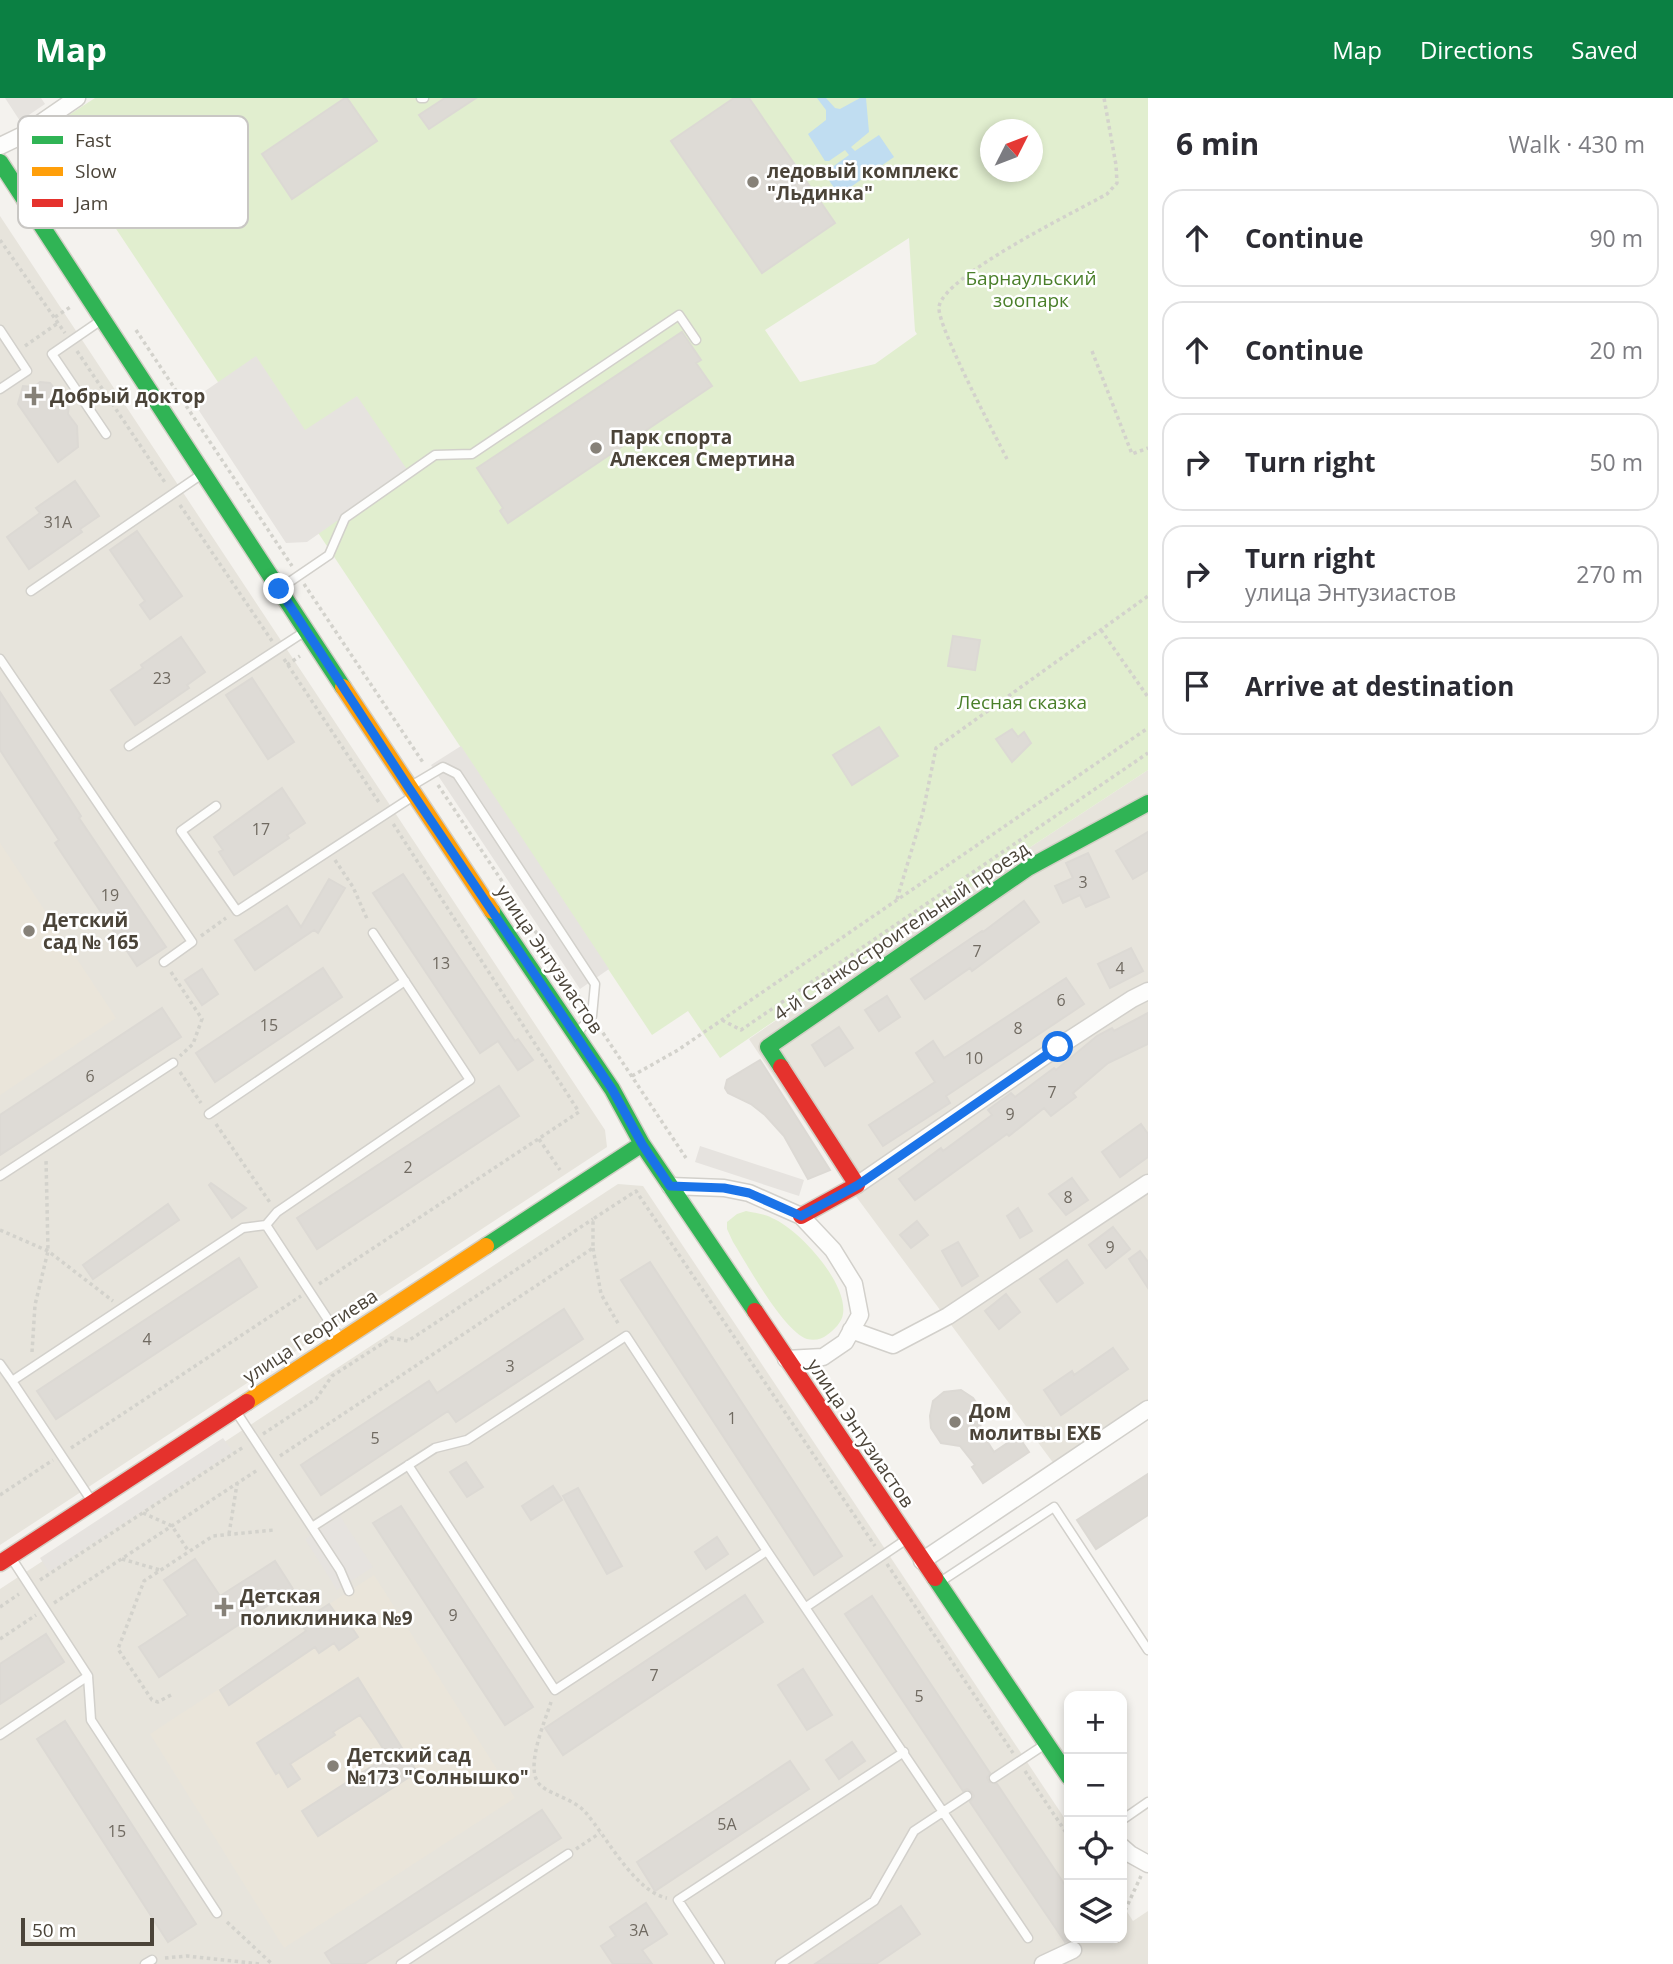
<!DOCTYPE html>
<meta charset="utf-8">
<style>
:root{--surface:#fff;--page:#f7f7f7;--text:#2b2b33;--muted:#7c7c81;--line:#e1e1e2;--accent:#0b8043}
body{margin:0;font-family:"Open Sans",sans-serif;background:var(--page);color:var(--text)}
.controls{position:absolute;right:21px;bottom:21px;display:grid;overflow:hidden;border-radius:14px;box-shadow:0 4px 10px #0003}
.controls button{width:63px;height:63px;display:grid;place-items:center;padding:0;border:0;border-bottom:2px solid var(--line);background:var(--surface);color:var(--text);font:35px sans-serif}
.compass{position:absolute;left:980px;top:21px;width:63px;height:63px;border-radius:50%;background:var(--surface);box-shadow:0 4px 10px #0003;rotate:48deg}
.scale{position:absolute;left:21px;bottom:18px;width:133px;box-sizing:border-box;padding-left:7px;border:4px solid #4b4439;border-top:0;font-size:19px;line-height:24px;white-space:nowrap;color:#4b4439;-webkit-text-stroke:5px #fff;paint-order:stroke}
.stop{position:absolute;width:21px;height:21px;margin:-16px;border:5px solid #1a73e8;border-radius:50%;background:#fff}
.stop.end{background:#1a73e8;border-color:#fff;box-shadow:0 2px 7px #0008}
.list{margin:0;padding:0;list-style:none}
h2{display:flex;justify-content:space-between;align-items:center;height:91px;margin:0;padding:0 28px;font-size:30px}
h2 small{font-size:23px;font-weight:400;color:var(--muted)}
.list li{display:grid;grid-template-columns:46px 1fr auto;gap:21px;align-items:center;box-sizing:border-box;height:98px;margin:0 14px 14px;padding:0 14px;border:2px solid var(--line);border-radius:21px}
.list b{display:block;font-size:26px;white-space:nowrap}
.list p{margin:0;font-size:23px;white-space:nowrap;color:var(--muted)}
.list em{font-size:23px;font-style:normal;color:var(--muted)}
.icon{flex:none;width:38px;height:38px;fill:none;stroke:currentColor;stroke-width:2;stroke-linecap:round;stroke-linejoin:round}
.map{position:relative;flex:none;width:1148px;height:1866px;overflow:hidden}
header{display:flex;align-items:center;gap:42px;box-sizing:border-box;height:98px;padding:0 35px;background:var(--accent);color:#fff}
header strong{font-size:33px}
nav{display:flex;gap:38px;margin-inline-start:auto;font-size:24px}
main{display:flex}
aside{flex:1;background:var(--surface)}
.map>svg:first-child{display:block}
.residential{fill:#e7e4dc}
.education{fill:#eae5da}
.green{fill:#e1eecf;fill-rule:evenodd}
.parking{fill:#e6e3df}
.water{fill:#c0ddf1}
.building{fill:#dedbd6;stroke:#dcd9d4;stroke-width:2}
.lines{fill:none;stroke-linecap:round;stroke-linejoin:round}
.lane-casing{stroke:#d2d0cb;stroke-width:11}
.street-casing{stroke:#d2d0cb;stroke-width:19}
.fast-casing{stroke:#d3cfc5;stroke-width:19}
.slow-casing{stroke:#d3cfc5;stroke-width:19}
.jam-casing{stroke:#d3cfc5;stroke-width:19}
.path{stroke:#d3d2cc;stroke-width:3.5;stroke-dasharray:3.5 3.5;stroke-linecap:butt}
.lane{stroke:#fdfdfc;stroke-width:8}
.street{stroke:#fdfdfc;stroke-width:16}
.fast{stroke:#30b455;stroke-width:16}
.slow{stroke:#ff9f0a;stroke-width:16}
.jam{stroke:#e5322d;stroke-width:16}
.route{stroke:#1a73e8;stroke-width:9}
.poi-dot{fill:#868178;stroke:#fff;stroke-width:2.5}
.labels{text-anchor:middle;stroke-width:5;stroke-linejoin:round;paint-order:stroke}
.number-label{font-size:16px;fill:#706a61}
.poi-label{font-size:19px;font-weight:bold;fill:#4b4439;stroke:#fff;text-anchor:start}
.park-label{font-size:19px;fill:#4a7f2a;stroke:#fff}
.street-label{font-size:19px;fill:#4b4439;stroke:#fff}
.key{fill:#fff;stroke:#c9c7c4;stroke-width:2}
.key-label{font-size:19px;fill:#4b4439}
</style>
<header>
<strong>Map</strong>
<nav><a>Map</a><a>Directions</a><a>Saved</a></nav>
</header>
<main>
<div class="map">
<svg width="1148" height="1866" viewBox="0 0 1148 1866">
<rect width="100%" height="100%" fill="#f4f2ee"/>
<!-- residential -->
<path class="residential" d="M 0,118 L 605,1032 L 607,1049 L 0,1447 Z
M 1148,672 L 1148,1304 L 1054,1366 L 835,1070 L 749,941 L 1006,765 Z
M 618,1086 L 643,1088 L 1069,1727 L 1069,1840 L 1122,1840 L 1122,1806 L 1133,1823 L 1148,1813 L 1148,1866 L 0,1866 L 0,1491 Z"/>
<!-- education -->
<path class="education" d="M 0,745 L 116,920 L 0,997 Z
M 374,1477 L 515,1700 L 284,1850 L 150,1636 L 306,1534 L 300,1525 Z"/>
<!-- green -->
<path class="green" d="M 95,0 L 1148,0 L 1148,672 L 1006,765 L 720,960 L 688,913 L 652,937 L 49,30 ZM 990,32 L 1032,32 L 1032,74 L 990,74 ZM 909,140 L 915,233 L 917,236 L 875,266 L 800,284 L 765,232 Z
M 746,1113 C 755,1115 765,1116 772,1120 C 799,1131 848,1185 843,1216 C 842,1224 834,1232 827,1237 C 822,1241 815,1243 807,1241 C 783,1233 747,1166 733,1144 L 727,1131 L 727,1124 L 737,1116 Z"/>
<!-- parking -->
<path class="parking" d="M 5,0 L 41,0 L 45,6 L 20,23 Z
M 256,258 L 305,332 L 357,298 L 408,373 L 307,444 L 286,445 L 192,302 Z
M 461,648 L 609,871 L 580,891 L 431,667 Z
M 700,1048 L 804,1082 L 799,1098 L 695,1064 Z
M 223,1340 L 233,1354 L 49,1474 L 40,1460 Z
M 340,1418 L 373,1469 L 337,1492 L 305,1441 Z"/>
<!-- water -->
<path class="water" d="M 817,0 L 826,0 L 835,10 L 840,11 L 860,0 L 866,0 L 869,34 L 851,49 L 855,53 L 879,37 L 894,59 L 839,97 L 824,75 L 849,57 L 845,52 L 829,63 L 825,63 L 808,36 L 826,22 L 826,12 Z"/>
<!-- building -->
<path class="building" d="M 345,0 L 347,0 L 377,43 L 292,101 L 262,56 Z
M 445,0 L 476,0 L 429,31 L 419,17 Z
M 734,0 L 749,0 L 835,125 L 762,175 L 671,43 Z
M 682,234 L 701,262 L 696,265 L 712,288 L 508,425 L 500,413 L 503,410 L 477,370 Z
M 40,284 L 50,285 L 58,295 L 70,298 L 68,316 L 77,328 L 78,349 L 58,364 L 18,306 L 23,288 L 34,289 Z
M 75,383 L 99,418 L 80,431 L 82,434 L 29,471 L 7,439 L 40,415 L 36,410 Z
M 137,433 L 182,498 L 150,521 L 140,507 L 145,503 L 110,452 Z
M 953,538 L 980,542 L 975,572 L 948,568 Z
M 181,539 L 205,574 L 187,587 L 189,590 L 135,627 L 111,592 L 143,570 L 141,567 Z
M 252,580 L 294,644 L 268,661 L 226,597 Z
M 0,594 L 81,718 L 79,720 L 166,849 L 137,868 L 55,745 L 59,742 L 0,652 Z
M 879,629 L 898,658 L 852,687 L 833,657 Z
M 1012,631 L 1018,639 L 1024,634 L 1031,645 L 1012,664 L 996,641 Z
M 282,690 L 305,725 L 287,737 L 289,740 L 234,777 L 219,754 L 223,752 L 214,739 Z
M 1148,734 L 1148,772 L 1133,781 L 1116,753 Z
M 1088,755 L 1109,799 L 1086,809 L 1080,797 L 1063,805 L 1055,788 L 1073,780 L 1066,765 Z
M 403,776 L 515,943 L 518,941 L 533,962 L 518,972 L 498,943 L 480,955 L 373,795 Z
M 329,781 L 345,790 L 318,835 L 314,832 L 255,872 L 235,842 L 287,808 L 301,829 Z
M 1024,803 L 1039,824 L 972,873 L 970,870 L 925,901 L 911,881 L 982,833 L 983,834 Z
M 1131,850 L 1143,873 L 1110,890 L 1098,866 Z
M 323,870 L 342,899 L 215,984 L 196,955 Z
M 202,871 L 218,896 L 202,907 L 185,882 Z
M 1066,880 L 1084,906 L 946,998 L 950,1005 L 883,1048 L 869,1027 L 935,984 L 916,955 L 933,943 L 944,960 Z
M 887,898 L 900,919 L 879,933 L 865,912 Z
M 162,910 L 181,939 L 0,1057 L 0,1017 Z
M 1148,915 L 1148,946 L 1108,965 L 1073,995 L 1076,999 L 1051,1018 L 1044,1010 L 1009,1038 L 1007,1036 L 915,1102 L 899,1081 L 941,1050 L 943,1053 L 992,1017 L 988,1012 L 1011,995 L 1015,999 L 1054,970 L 1056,972 L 1097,938 L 1112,930 L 1114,933 Z
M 839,929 L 853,950 L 825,968 L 812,947 Z
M 760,962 L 830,1072 L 808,1081 L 784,1038 L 765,1017 L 751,1006 L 728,995 L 725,990 L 727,982 Z
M 499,988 L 519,1018 L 317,1151 L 297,1120 Z
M 1141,1026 L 1148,1036 L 1148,1059 L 1120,1079 L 1102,1054 Z
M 1072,1080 L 1088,1102 L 1066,1117 L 1049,1096 Z
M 211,1085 L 246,1110 L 232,1120 L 209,1087 Z
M 168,1106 L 179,1122 L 93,1181 L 83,1167 Z
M 1018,1110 L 1032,1133 L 1020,1140 L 1007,1118 Z
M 917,1123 L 928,1137 L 911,1150 L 900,1137 Z
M 1113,1129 L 1130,1151 L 1106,1170 L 1089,1147 Z
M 958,1144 L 978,1178 L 962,1188 L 942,1153 Z
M 1140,1153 L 1148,1164 L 1148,1190 L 1129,1161 Z
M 239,1160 L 257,1189 L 56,1321 L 37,1293 Z
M 1067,1162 L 1083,1185 L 1057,1204 L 1040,1181 Z
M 650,1164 L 842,1458 L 814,1477 L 621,1182 Z
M 1006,1196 L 1020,1214 L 999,1231 L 985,1213 Z
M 564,1211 L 583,1241 L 456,1324 L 448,1313 L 321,1397 L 301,1367 L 429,1283 L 437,1295 Z
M 1113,1250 L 1128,1271 L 1061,1317 L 1044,1292 L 1072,1273 L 1074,1277 Z
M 961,1292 L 973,1300 L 982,1313 L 980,1332 L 994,1354 L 1018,1338 L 1029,1354 L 983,1385 L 972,1369 L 975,1367 L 960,1348 L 941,1345 L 931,1330 L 930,1318 L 933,1303 L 944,1294 Z
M 466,1364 L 483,1389 L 467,1399 L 450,1374 Z
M 1148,1376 L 1148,1417 L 1096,1451 L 1077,1422 Z
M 553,1388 L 562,1402 L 531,1422 L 522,1408 Z
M 578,1390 L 622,1468 L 607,1476 L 563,1398 Z
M 401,1408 L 533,1609 L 505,1627 L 373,1425 Z
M 717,1439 L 728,1456 L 706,1471 L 695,1454 Z
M 195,1461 L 220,1498 L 275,1463 L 293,1491 L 159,1579 L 139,1549 L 188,1517 L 164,1482 Z
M 745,1497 L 763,1524 L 563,1657 L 545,1630 Z
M 872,1498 L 990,1675 L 987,1680 L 989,1684 L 997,1686 L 1069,1793 L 1069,1842 L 1065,1844 L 970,1704 L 974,1698 L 972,1694 L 967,1691 L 963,1693 L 845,1516 Z
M 329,1506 L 342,1524 L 346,1521 L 358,1539 L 339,1552 L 334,1545 L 319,1555 L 315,1549 L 229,1607 L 220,1592 L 306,1533 L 300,1525 Z
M 46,1536 L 64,1564 L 0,1606 L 0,1566 Z
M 803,1571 L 832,1617 L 807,1632 L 778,1587 Z
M 358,1580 L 417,1674 L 318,1738 L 302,1713 L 388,1658 L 373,1635 L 360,1617 L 333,1634 L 335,1637 L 290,1666 L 300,1681 L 288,1689 L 279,1674 L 276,1676 L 257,1645 Z
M 65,1623 L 196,1826 L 168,1844 L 37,1641 Z
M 852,1644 L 865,1663 L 839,1681 L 826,1662 Z
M 790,1663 L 809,1691 L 655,1793 L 637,1764 Z
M 542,1712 L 561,1740 L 364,1866 L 332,1866 L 325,1855 Z
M 646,1805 L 667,1836 L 642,1852 L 652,1866 L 613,1866 L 601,1848 L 616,1838 L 610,1829 Z
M 901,1808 L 920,1836 L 876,1866 L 815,1866 Z"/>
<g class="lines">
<!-- lane casing -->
<g class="lane-casing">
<path id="lane" d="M 421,0 L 424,0
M 100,223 L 52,256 L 106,336
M 0,232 L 27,273 L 0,291
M 282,489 L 329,457 L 345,420 L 435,357 L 472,356 L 679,217 L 696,242
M 31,493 L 202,376
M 0,561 L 192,844 L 164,864
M 129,648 L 304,534
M 411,688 L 443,669 L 457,676 L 595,886 L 592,918 L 578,934
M 216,708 L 181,733 L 237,813 L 412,699
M 209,1016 L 405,883
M 0,1078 L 173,965
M 266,1127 L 340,1240
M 0,1266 L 12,1283 L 243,1130 L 266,1127 L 277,1114 L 470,982 L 373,835
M 12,1283 L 91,1402
M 237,1315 L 340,1472 L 349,1493
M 312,1429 L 435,1350 L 467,1342 L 626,1238 L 767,1453 L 555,1592 L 408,1367
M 767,1453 L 1028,1840
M 12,1461 L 88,1578 L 91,1622 L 217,1815
M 940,1484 L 1054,1409 L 1148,1552
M 806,1509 L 907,1441
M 0,1637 L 88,1578
M 994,1680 L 1044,1647
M 1122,1722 L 1148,1704
M 145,1866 L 152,1862
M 401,1866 L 568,1756
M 720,1866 L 678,1802 L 904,1654
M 780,1866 L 874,1803 L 914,1733 L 967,1698"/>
</g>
<!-- street casing -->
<g class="street-casing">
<path id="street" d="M 0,48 L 23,37 L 77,0
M 857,1087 L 1058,949 L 1132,901 L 1148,893
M 670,1088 L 724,1090 L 749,1095 L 801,1118 L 833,1152 L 854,1186 L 860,1217 L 845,1244 L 823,1259 L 786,1261
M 851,1232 L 893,1247 L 948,1218 L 1148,1085
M 922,1463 L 1148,1311
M 1122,1749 L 1130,1756 L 1148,1766
M 1043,1866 L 1073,1852"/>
</g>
<!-- fast casing -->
<g class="fast-casing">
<path id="fast" d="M 0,64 L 343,589
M 492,813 L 612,991 L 642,1046 L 755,1213
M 781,969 L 768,949 L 1028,770 L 1148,705
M 486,1148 L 642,1046
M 935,1480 L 1069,1679"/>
</g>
<!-- slow casing -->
<g class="slow-casing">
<path id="slow" d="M 343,589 L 492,813
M 247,1304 L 486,1148"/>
</g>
<!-- jam casing -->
<g class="jam-casing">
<path id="jam" d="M 781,969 L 857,1087 L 801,1118
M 755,1213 L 935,1480
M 0,1465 L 247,1304"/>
</g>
<!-- path -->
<path class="path" d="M 27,54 L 38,82
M 0,142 L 65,235
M 55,219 L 72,208
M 136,232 L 292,468
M 25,248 L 58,225
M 77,253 L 166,386
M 1092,253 L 1132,356 L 1148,350
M 1007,361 C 995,337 937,228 939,209 C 943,178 1077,113 1107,96 L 1117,85 L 1116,67 L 1104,0
M 180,407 L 272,543
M 304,486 L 424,666
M 1101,532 L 1148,599
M 284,561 L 380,706
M 287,567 L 300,558
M 438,687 L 581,902
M 335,762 L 353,789 L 368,823
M 897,801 L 923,714 L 936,650 L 1148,498
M 201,838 L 226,820
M 171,874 L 202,921 L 193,946 L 180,958
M 722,922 L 741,932 L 1148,655
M 599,929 L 686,1060
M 180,974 L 201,1005
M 632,978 L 678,952 L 1148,630
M 216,1026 L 271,1106
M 539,1041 L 560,1072
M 0,1132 L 48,1153 L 113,1203
M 593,1150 L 601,1196 L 619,1227
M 319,1186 L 579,1014 L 392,724
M 32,1254 L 35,1207 L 48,1153 L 46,1061
M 263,1336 L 316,1301 L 332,1278 L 391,1240 L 408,1243 L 593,1121
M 71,1350 L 301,1198
M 280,1358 L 593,1150 L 593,1121 L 636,1093 L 875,1448
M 0,1397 L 53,1362
M 143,1415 L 172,1428 L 189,1454
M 229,1436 L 237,1386
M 122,1461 L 160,1472
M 887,1466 L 1013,1655
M 40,1482 L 245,1348
M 54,1505 L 259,1371
M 0,1509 L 19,1496
M 0,1541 L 36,1517
M 171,1597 L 158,1604 L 152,1602 L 118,1551 L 144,1483 L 213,1438 L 274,1432
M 551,1604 C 545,1623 527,1664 537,1683 C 544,1696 573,1699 586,1715 C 606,1738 635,1794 667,1800
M 1025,1673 L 1069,1739
M 576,1751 L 600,1735
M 1122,1819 L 1141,1778
M 227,1824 L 272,1866
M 165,1860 L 187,1858 L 260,1866"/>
<!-- lane -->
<use href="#lane" class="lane"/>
<!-- street -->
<use href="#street" class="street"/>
<!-- fast -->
<use href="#fast" class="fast"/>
<!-- slow -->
<use href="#slow" class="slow"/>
<!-- jam -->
<use href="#jam" class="jam"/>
</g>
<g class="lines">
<!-- route -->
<path class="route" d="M 279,491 L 409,690 L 612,991 L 642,1046 L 670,1088 L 724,1090 L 749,1095 L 801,1118 L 858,1087 L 1058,949"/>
</g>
<!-- markers -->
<g class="poi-dot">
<circle cx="753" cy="84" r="7"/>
<path d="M30.5 287.5h7v7h7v7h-7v7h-7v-7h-7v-7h7z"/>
<circle cx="596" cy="350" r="7"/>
<circle cx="29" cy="833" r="7"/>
<circle cx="955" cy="1324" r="7"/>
<path d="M220.5 1498.5h7v7h7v7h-7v7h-7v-7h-7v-7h7z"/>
<circle cx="333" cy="1668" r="7"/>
</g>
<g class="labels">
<!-- number labels -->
<g class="number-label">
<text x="58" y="430">31А</text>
<text x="162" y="586">23</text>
<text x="261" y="737">17</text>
<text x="1083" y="790">3</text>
<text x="110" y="803">19</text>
<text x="977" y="859">7</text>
<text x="441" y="871">13</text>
<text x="1120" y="876">4</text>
<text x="1061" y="908">6</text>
<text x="269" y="933">15</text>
<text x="1018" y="936">8</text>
<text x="974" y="966">10</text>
<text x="90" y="984">6</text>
<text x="1052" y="1000">7</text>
<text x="1010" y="1022">9</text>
<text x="408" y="1075">2</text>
<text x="1068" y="1105">8</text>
<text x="1110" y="1155">9</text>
<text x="147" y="1247">4</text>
<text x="510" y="1274">3</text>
<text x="732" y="1326">1</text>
<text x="375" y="1346">5</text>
<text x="453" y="1523">9</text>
<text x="654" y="1583">7</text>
<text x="919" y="1604">5</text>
<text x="727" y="1732">5А</text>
<text x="117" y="1739">15</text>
<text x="639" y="1838">3А</text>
</g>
<!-- poi labels -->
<g class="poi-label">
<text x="767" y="80">ледовый комплекс<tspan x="767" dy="22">"Льдинка"</tspan></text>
<text x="50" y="305">Добрый доктор</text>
<text x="610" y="346">Парк спорта<tspan x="610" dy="22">Алексея Смертина</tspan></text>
<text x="43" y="829">Детский<tspan x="43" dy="22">сад № 165</tspan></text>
<text x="969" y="1320">Дом<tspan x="969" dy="22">молитвы ЕХБ</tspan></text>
<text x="240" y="1505">Детская<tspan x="240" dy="22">поликлиника №9</tspan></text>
<text x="347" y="1664">Детский сад<tspan x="347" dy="22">№173 "Солнышко"</tspan></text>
</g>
<!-- park labels -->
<g class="park-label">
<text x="1031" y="187">Барнаульский<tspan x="1031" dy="22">зоопарк</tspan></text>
<text x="1022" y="611">Лесная сказка</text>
</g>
<!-- street labels -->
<g class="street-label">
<text transform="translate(901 833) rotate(-34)" y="7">4-й Станкостроительный проезд</text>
<text transform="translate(550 861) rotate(56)" y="7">улица Энтузиастов</text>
<text transform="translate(310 1238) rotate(-33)" y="7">улица Георгиева</text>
<text transform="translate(861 1335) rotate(56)" y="7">улица Энтузиастов</text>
</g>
</g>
<!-- legend -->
<rect x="18" y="18" width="230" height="112" rx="10" class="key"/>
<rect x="32" y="38" width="31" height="8" fill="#30b455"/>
<rect x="32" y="69" width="31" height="9" fill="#ff9f0a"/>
<rect x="32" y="101" width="31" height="8" fill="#e5322d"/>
<g class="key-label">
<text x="75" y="49">Fast</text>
<text x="75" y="80">Slow</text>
<text x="75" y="112">Jam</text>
</g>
</svg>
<div class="controls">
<button>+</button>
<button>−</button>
<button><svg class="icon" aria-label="locate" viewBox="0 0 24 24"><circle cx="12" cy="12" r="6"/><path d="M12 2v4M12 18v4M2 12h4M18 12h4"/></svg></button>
<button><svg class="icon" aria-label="layers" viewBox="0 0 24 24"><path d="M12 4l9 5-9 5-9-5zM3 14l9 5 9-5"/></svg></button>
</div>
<svg class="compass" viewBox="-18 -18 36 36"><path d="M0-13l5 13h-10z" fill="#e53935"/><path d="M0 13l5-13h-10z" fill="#7c7c81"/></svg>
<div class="scale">50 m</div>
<div class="stop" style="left:1058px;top:949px"></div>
<div class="stop end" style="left:279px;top:491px"></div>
</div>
<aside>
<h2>6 min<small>Walk · 430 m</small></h2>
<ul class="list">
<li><svg class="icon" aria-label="ahead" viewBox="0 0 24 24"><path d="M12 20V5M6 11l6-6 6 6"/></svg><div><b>Continue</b></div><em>90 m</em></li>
<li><svg class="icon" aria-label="ahead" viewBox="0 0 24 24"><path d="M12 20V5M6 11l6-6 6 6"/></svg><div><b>Continue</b></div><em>20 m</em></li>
<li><svg class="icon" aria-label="right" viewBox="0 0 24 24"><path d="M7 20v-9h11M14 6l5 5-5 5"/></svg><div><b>Turn right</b></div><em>50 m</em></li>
<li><svg class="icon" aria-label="right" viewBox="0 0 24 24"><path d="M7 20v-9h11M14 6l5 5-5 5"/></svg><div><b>Turn right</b><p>улица Энтузиастов</p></div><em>270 m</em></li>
<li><svg class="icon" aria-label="arrive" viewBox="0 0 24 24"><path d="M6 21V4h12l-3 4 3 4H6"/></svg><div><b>Arrive at destination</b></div></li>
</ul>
</aside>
</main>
